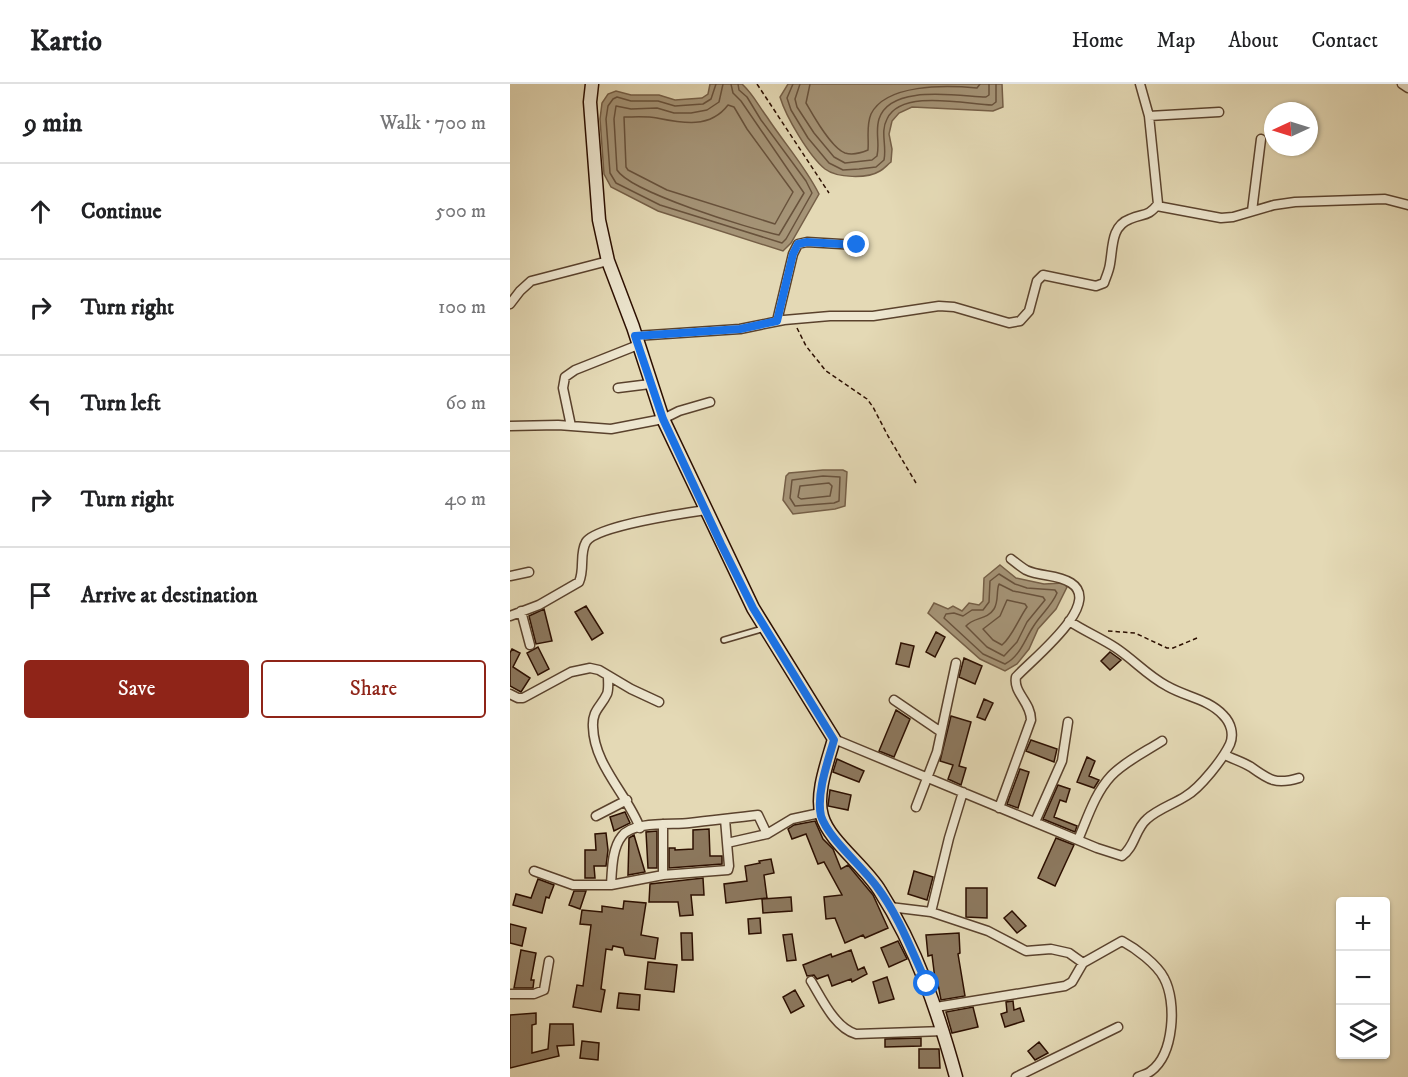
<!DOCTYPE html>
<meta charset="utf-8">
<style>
:root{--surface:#fff;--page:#f2f2f2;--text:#202124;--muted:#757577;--line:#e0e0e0;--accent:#8f2418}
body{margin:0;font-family:"IM FELL DW Pica",serif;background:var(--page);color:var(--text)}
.controls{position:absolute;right:18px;bottom:18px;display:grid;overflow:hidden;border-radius:6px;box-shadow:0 2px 4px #0004}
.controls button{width:54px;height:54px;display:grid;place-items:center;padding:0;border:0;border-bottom:2px solid var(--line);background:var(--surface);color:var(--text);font:30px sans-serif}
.compass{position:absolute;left:754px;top:18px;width:54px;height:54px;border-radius:50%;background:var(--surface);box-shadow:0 2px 4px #0004;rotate:266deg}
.stop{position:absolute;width:18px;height:18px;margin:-14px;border:4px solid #1a73e8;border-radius:50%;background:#fff}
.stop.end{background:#1a73e8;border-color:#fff;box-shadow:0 2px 6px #0008}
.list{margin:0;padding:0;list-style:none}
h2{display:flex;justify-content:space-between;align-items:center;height:78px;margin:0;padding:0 24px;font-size:26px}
h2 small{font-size:20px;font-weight:400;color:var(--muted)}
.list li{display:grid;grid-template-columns:39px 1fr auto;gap:18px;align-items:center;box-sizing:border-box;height:96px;padding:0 24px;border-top:2px solid var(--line)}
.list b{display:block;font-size:22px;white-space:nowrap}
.list em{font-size:20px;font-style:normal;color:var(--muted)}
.actions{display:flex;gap:12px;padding:18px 24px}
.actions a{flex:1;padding:14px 0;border:2px solid var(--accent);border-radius:6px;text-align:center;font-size:21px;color:var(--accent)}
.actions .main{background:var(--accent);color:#fff}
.icon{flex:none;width:33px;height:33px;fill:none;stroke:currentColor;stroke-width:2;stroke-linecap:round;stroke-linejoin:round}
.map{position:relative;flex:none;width:898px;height:993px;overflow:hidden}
header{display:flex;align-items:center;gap:36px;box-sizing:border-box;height:84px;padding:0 30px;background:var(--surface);border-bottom:2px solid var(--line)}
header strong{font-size:28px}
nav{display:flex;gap:33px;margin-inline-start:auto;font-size:21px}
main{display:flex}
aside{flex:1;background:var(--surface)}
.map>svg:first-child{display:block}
.water{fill:#a59477;stroke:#755f47;stroke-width:1.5}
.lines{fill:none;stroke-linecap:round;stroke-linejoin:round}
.shore{stroke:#68523c;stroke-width:1.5}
.building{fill:#8c785e;stroke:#2c0f00;stroke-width:1.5}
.lane-casing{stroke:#5a422d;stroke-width:8}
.street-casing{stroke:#5a422d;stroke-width:11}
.secondary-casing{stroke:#2c0f00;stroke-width:15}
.path{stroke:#2c0f00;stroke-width:1.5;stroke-dasharray:4.5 3;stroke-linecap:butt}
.lane{stroke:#ede6cf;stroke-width:4.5}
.street{stroke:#ede6cf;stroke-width:8}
.secondary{stroke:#ede6cf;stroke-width:12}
.route{stroke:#1a73e8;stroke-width:8}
</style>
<header>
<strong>Kartio</strong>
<nav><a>Home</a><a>Map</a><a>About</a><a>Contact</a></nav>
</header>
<main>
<aside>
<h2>9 min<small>Walk · 700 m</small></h2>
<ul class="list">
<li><svg class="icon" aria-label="ahead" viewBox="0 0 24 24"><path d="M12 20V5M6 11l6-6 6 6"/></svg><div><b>Continue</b></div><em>500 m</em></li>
<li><svg class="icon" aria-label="right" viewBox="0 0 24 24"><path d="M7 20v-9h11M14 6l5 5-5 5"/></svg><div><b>Turn right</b></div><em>100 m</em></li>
<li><svg class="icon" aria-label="left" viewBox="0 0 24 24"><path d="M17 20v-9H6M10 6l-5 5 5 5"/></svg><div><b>Turn left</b></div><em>60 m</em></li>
<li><svg class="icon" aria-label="right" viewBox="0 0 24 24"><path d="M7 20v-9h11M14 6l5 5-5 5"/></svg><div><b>Turn right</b></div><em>40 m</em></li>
<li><svg class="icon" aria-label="arrive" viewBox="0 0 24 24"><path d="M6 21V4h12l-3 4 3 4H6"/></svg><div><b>Arrive at destination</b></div></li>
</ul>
<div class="actions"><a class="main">Save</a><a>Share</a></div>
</aside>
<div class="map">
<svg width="898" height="993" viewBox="0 0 898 993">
<rect width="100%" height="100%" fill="#e4d9b5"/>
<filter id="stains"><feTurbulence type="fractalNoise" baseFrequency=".00333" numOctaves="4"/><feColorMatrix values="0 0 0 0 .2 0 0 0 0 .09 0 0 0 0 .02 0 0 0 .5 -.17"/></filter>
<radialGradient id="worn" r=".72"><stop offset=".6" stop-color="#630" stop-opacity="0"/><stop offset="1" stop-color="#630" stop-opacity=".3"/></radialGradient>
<!-- water -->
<path class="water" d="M 200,0 L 232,0 C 243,10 248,21 257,33 C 274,59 295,82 309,110 L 281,159 L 273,167 L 148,127 L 101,103 L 94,90 L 90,35 L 92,19 L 98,10 L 106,7 L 121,11 L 149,11 L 165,16 L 192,14 L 198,10 Z
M 278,0 L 492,0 L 493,23 L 483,27 L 402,23 L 389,29 L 382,37 L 379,50 L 382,65 L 381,78 C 377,81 374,85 370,87 C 357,95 327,94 315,85 C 299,72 276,33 270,13 Z
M 313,386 L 333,386 L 337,388 L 335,422 L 325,425 L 283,430 L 273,416 L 276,392 L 279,389 Z
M 490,481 L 506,494 L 534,500 L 554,499 L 557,503 L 546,525 L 528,545 L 519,565 L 507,580 L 495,587 L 470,575 L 418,529 L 424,519 L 438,525 L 443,522 L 452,527 L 459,519 L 469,521 L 473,517 L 474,494 Z"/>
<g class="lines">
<!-- shore -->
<path class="shore" d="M 206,0 L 201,15 L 193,20 L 165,22 L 148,17 L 121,17 L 107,13 L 103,15 L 98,22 L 96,35 L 100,89 L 106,99 L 150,121 L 272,159 L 276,155 L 302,109 L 296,97 L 251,36 L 237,13 L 229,6 L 228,0
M 213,0 L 209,18 L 197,26 L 181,29 L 164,29 L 147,24 L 121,25 L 106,22 L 104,35 L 107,86 C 120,108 240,145 269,151 L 294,109 L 231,17 L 223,9 L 221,0
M 283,0 L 277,14 L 281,26 L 298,54 L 319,79 L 333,86 L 349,85 L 366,83 L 374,76 C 377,62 370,48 377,35 C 391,5 455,20 482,21 L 486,18 L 486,0
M 290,0 L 285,15 L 287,23 L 304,49 L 324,73 L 335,79 L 362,76 L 367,72 C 370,59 365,48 369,35 C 380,0 447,12 476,13 L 479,11 L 479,0
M 300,0 L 296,19 C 303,31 321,64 335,69 C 342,71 351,69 358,66 C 359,54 356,42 361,30 C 376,0 434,1 467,4 L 470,0
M 218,21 L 224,23 L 237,45 L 283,108 L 265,140 L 157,106 L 118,86 L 116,83 L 114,33 C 124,33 137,32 147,34 C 172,39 200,45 218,21 Z
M 313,392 L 330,393 L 329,417 L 324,419 L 285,422 L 280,414 L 282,396 Z
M 319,399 L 322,402 L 320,412 L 291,415 L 288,413 L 290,402 Z
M 489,490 L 505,500 L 517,504 L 545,506 L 547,509 C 541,523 530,531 523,543 C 514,557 510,572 495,580 L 473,570 L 434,534 L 436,530 L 444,529 L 453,532 L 462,526 L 473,526 L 479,518 L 480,497 Z
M 489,500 L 503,507 L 533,513 L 535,516 L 517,538 L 507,558 L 494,572 L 477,563 L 456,542 C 464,533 477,536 484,525 C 489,517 486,507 489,500 Z
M 497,516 L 515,520 L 517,523 C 509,534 502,553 492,561 L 483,556 L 473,545 L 490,532 Z"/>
</g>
<!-- building -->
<path class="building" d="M 76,522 L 93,549 L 82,556 L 65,528 Z
M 34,525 L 42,557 L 26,560 L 19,532 Z
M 426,548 L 435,553 L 425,573 L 416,568 Z
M 391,559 L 404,562 L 399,583 L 386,580 Z
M 28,563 L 39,585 L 28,591 L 17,569 Z
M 2,565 L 10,569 L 3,583 L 20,594 L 11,608 L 0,602 L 0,569 Z
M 600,568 L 611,576 L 600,586 L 591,577 Z
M 454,574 L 472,582 L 465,600 L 449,593 Z
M 474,615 L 483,619 L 475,636 L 467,633 Z
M 386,626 L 400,635 L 384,673 L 369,667 Z
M 441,632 L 461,638 L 449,682 L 456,684 L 451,701 L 438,695 L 443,681 L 430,677 Z
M 521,656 L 547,665 L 544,678 L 516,667 Z
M 577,673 L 585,677 L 579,692 L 589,696 L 584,704 L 567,698 Z
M 327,675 L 354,687 L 349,698 L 323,688 Z
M 510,685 L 519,688 L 508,724 L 497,720 Z
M 548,701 L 560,705 L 556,718 L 550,716 L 544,733 L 567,742 L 565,748 L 533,735 Z
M 320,706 L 341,711 L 338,726 L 318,722 Z
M 115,728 L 120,739 L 104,747 L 100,733 Z
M 305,737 L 313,755 L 323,765 L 331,785 L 338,781 L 363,811 L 378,844 L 355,854 L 353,851 L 335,859 L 325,834 L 316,835 L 314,813 L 332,811 L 314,778 L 308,780 L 296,750 L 282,755 L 278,745 L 284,741 Z
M 199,745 L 200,772 L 212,772 L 212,780 L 159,784 L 159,764 L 165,764 L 165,766 L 183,765 L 183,746 Z
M 147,747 L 147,784 L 138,784 L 136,748 Z
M 96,749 L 98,766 L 96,782 L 84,782 L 85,794 L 75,794 L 75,766 L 86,766 L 85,750 Z
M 124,751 L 135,788 L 118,791 L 119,754 Z
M 546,754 L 564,761 L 545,802 L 528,794 Z
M 261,775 L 264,789 L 254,791 L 257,814 L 216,819 L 214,800 L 237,797 L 235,782 L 250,779 L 249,777 Z
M 404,787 L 423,793 L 417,816 L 398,810 Z
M 193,794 L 194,811 L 181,811 L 183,831 L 170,832 L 168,818 L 139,818 L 140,800 Z
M 28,795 L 44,801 L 39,814 L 36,813 L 32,829 L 3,821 L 6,810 L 21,814 Z
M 456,804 L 477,804 L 477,834 L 456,833 Z
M 64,807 L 76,807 L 70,825 L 59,821 Z
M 281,813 L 282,827 L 253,829 L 252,815 Z
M 114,817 L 136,819 L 131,851 L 148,854 L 145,875 L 115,871 L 113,864 L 103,862 L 102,866 L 96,865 L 91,905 L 95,906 L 91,928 L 63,923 L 67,901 L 73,902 L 81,841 L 70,840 L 72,826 L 92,828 L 92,822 L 113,825 Z
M 502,827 L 516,842 L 507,849 L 494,834 Z
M 250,834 L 251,849 L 239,850 L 238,835 Z
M 0,840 L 16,844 L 12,862 L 0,859 Z
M 171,849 L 182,849 L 183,876 L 172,876 Z
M 449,849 L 450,869 L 448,870 L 455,912 L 431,916 L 427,895 L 425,895 L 422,871 L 418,872 L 416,851 Z
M 282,850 L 286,876 L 277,877 L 273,851 Z
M 388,857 L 397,875 L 379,883 L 371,864 Z
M 11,866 L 26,869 L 21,896 L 24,896 L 23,904 L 4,904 Z
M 341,866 L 348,886 L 354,883 L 357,890 L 342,898 L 341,895 L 322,902 L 318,891 L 307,895 L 304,891 L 297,892 L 293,881 L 321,870 L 322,873 Z
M 138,878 L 167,881 L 164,908 L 135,905 Z
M 377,893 L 384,915 L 369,919 L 363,898 Z
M 285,906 L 294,922 L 281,929 L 273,913 Z
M 109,909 L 130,911 L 129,926 L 107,924 Z
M 503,917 L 504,926 L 510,924 L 514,937 L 495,943 L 491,930 L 497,928 L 496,918 Z
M 463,923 L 468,943 L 442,949 L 436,928 Z
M 26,929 L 26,940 L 22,941 L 22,969 L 38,965 L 40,940 L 63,940 L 64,961 L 47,962 L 49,972 L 0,984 L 0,931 Z
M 411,954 L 411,962 L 375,963 L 375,955 Z
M 72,957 L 89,959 L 88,976 L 70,974 Z
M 529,958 L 538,969 L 525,976 L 518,967 Z
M 409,965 L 429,965 L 430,984 L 409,984 Z"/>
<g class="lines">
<!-- lane casing -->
<g class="lane-casing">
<path id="lane" d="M 214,556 L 255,544"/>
</g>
<!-- street casing -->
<g class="street-casing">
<path id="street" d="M 892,0 L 898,4
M 639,32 L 709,28
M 647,122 L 711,134 L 723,133 L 764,121 L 785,118 L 875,115 L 898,121
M 742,127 L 751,55
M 0,220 L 10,207 L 21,197 L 98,177
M 267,237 L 283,170 L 288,160 L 297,158 L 347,161
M 125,252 L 230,245 L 274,236 L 320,232 L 363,232 L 429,222 L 444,223 L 499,239 L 510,237 L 519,227 L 527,197 L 533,191 L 586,202 L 594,199 C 596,193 599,187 600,180 C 603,163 601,142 620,135 C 634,129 638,133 648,120 L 639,32 L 630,0
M 108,304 L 140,300
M 0,342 L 48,341 L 101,345 L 153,335 L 169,327 L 200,318
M 61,342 L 53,304 L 55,293 L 65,286 L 128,261
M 0,492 L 19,488
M 11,527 L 20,561
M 0,532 L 29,521 L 69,498 C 75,485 69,470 76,458 C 86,442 175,429 196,426
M 98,592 C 98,598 99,605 97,610 C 91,623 82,626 83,643 C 84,681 117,710 130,744
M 0,610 L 8,614 L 13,614 L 61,588 L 80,584 L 89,586 L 121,605 L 149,618
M 384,616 L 431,648
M 324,655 L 587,764 L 612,772 C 625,763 625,745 637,735 C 648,725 664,720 676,712 C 690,704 713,675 720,660 C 724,650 721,639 713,631 C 698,615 676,613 657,602 C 638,592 624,576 606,564 C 591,554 574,547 559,537
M 715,671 C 723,675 733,678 741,683 C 759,696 766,701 789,694
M 406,723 L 427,668 L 446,579
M 489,724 L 521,636 C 521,618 503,609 506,593 C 520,577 594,520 561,499 C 547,490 531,493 516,486 C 511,483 506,479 501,475
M 86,732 L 117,716
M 215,735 L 217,759 L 257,750
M 525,738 L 552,677 L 558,638
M 153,740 L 153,791 L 218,786 L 219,782 L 217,759
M 568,756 C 577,735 585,709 601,692 C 614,678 635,668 652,657
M 24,787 L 63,801 L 101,801 C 102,786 102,764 112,752 C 123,737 162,741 179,739 C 202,736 225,734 248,731 L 257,750 L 282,735 L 310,729
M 101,801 L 153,791
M 380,823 L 421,828 L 478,847 L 516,867 L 541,865 L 559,869 L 573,879 L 562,898 L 555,902 L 426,923
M 421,828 L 439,754 L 453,708
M 573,879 L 612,857 C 625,864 647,880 654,894 C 667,918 664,970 641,987 C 638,990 632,991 628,993
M 301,897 C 312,915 325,944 346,950 L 434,947
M 0,910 L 24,910 L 34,906 L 39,877
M 506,993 L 608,943"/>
</g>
<!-- secondary casing -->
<g class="secondary-casing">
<path id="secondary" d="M 82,0 L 80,18 L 89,136 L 98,177 L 123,243 L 153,335 L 243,524 L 324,655 C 318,677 305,710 312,732 C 319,757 355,782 370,807 C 407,865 428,928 446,993"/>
</g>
<!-- path -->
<path class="path" d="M 247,0 L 319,109
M 287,244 L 296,262 L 316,287 L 357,315 L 363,323 L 378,352 L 406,399
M 598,547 L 625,549 L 657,564 L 663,564 L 687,554"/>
<!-- lane -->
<use href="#lane" class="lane"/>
<!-- street -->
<use href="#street" class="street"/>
<!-- secondary -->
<use href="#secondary" class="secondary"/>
</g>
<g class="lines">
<!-- route -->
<path class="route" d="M 347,161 L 297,158 L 288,160 L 283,170 L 267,237 L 230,245 L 125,252 L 153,335 L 211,460 L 243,524 L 324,656 C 318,677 306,710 311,732 C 318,754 352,782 367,803 C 389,832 402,868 417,900"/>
</g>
<rect width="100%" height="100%" filter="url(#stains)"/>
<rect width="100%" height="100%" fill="url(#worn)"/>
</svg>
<div class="controls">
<button>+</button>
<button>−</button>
<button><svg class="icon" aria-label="layers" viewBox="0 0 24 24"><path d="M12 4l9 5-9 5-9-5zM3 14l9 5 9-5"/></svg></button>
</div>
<svg class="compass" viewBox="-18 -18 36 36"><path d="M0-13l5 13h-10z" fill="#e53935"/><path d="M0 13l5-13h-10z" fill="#757577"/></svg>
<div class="stop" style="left:417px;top:900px"></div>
<div class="stop end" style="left:347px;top:161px"></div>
</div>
</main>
